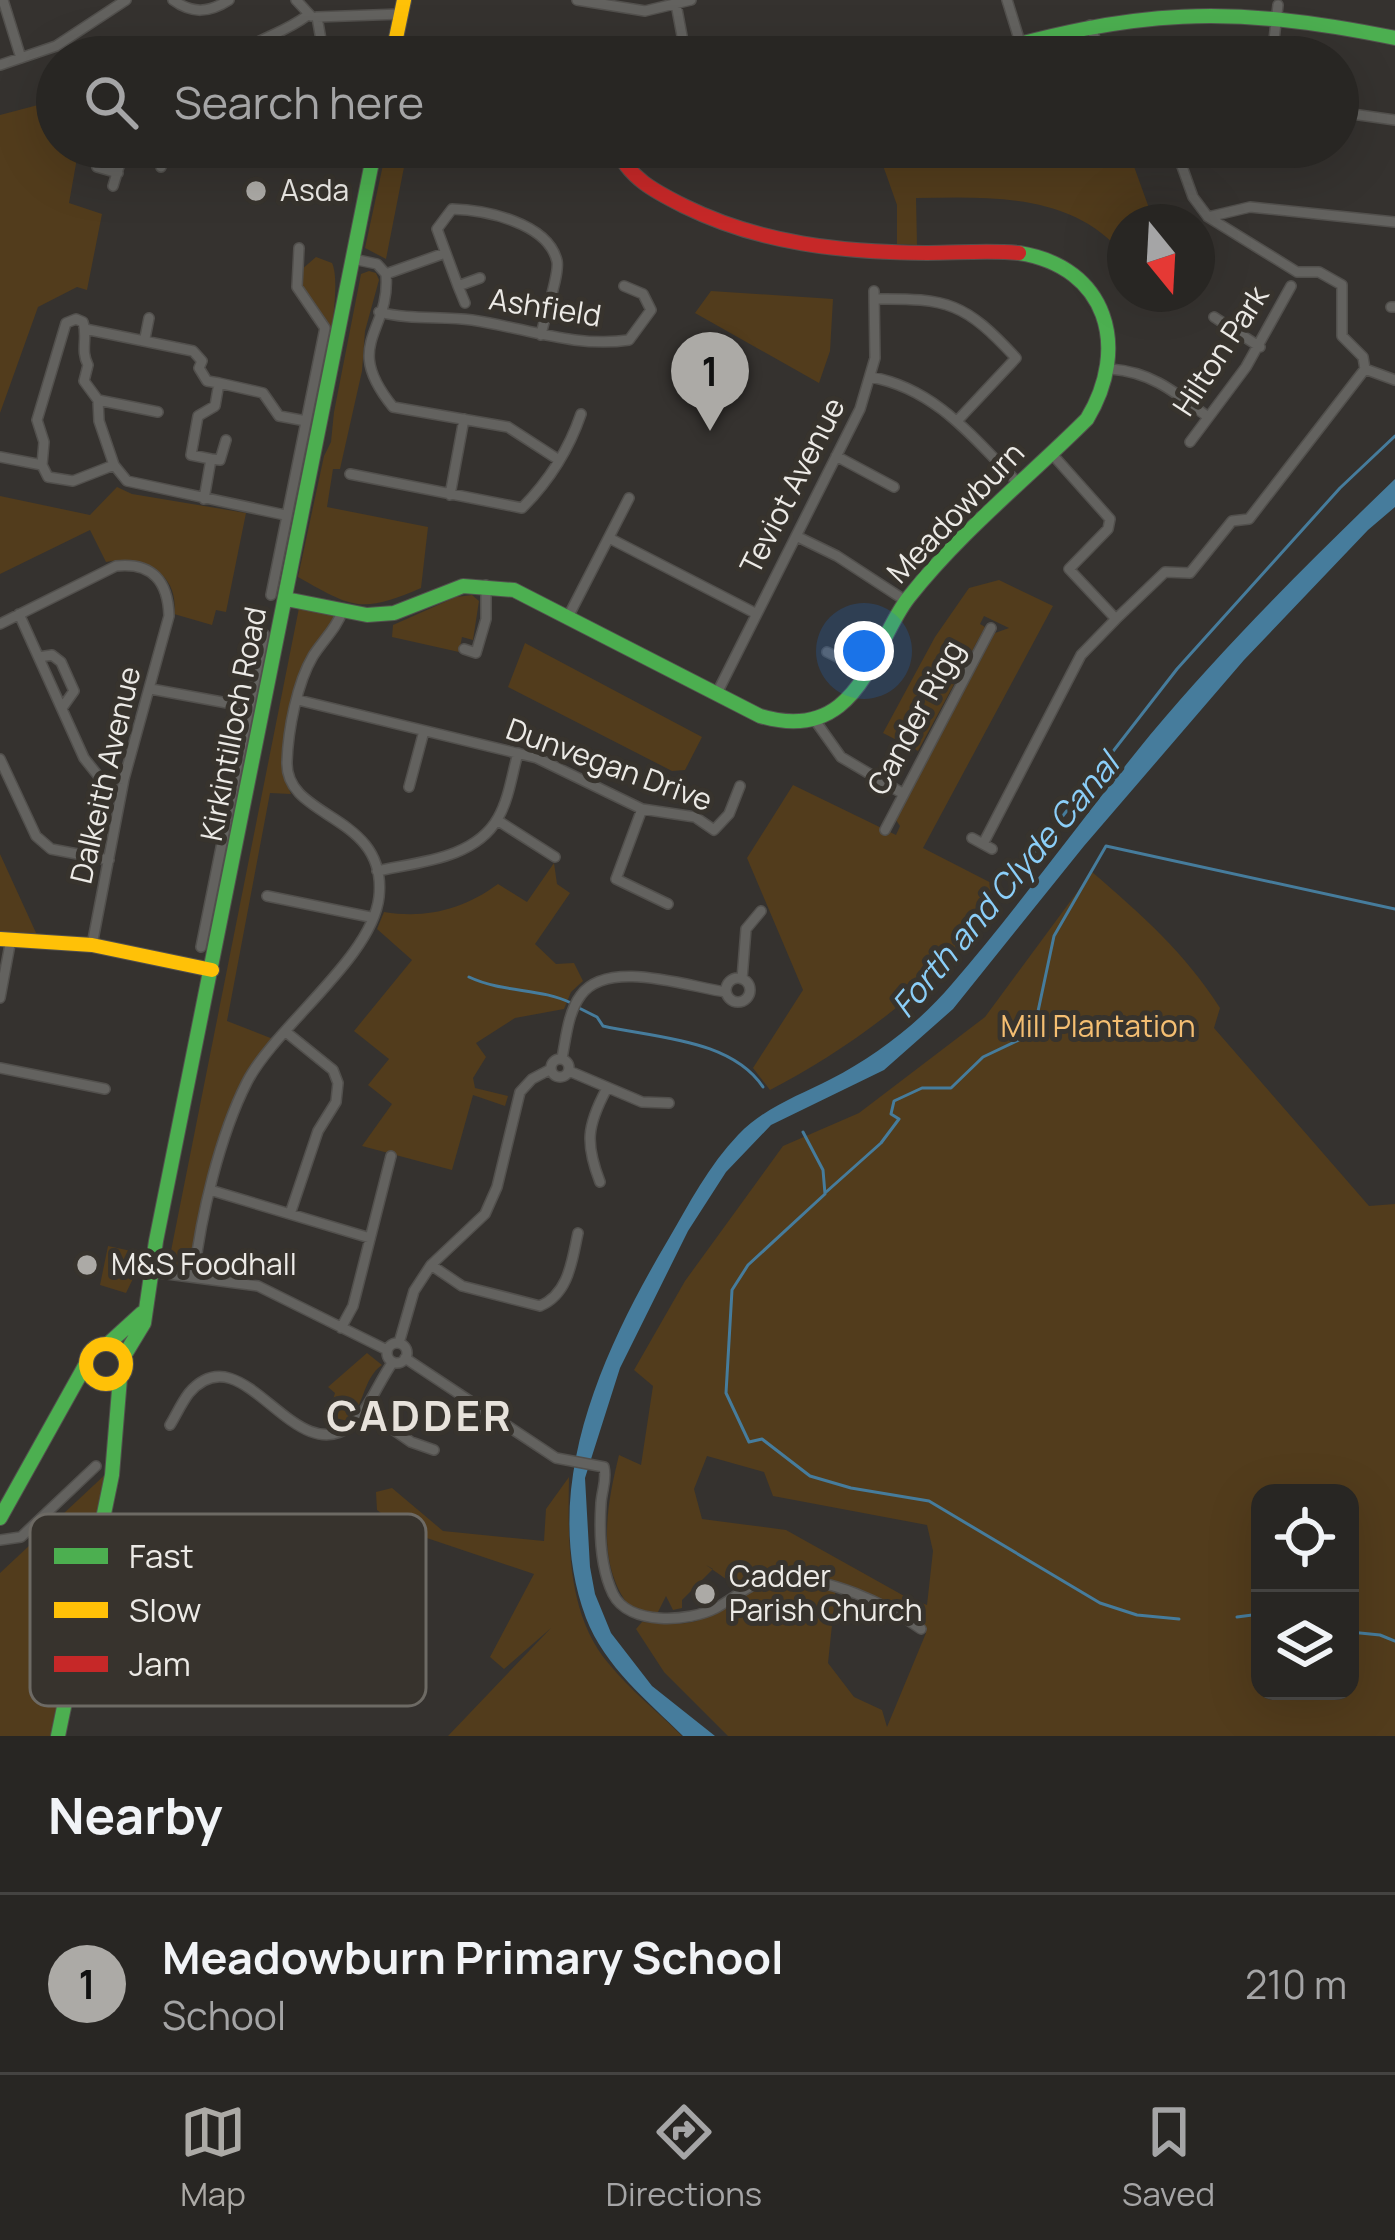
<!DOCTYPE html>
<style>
:root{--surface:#282623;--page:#343230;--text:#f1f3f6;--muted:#a5a5a6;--line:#444341;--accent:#acaaa6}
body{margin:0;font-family:Manrope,sans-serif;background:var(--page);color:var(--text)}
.controls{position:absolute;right:36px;bottom:36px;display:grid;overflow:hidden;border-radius:24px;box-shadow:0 12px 48px #0002}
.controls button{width:108px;height:108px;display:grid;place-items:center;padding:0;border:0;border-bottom:3px solid var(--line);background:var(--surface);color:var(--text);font:60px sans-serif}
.compass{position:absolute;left:1107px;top:204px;width:108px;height:108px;border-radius:50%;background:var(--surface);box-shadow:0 12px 48px #0002;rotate:162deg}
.you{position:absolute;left:864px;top:651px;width:42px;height:42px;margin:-30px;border:9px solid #fff;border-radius:50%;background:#1a73e8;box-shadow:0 0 0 18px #1a73e833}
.badge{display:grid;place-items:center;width:78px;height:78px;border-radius:50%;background:var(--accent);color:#111;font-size:39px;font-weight:700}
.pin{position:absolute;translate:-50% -99px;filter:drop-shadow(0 3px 6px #0008)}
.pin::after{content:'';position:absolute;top:63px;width:42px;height:36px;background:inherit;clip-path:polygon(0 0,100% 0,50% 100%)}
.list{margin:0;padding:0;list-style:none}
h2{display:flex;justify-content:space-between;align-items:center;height:156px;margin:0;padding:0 48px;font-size:51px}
h2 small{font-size:39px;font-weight:400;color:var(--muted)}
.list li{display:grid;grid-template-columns:78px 1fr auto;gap:36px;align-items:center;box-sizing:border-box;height:180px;padding:0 48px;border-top:3px solid var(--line)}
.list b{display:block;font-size:45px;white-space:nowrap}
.list p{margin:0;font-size:39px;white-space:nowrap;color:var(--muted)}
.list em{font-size:39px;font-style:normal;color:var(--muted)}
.icon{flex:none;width:66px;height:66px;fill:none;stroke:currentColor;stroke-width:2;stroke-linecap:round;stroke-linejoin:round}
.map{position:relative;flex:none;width:1395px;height:1736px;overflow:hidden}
.search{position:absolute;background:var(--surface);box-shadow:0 12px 48px #0002;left:36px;right:36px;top:36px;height:132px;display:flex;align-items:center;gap:30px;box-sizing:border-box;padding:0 42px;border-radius:66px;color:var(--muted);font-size:45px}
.sheet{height:336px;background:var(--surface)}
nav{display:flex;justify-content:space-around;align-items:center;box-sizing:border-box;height:168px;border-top:3px solid var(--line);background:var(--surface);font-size:33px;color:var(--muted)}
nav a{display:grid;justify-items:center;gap:6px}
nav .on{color:var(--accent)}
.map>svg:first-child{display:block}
.green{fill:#523c1c;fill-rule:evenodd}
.water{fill:#467c9c}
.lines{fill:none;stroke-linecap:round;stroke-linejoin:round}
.stream{stroke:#467c9c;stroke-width:3}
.street-casing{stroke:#52504d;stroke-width:12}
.fast-casing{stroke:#52504d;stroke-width:16}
.slow-casing{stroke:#52504d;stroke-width:16}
.jam-casing{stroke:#52504d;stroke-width:16}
.street{stroke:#63625f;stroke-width:9}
.fast{stroke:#4caf50;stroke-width:14}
.slow{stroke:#ffc107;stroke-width:14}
.jam{stroke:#c62828;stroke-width:14}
.poi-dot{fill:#acaaa6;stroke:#37332d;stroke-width:4.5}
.labels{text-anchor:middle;stroke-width:10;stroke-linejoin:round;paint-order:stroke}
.poi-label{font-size:30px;fill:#eceae6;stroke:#37332d;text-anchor:start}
.street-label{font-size:30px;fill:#eceae6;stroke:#37332d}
.park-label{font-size:30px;fill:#f4be72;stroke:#37332d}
.water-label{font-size:33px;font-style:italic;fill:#8bcef8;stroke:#37332d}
.district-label{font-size:42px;font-weight:bold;letter-spacing:3px;fill:#e7e2db;stroke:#37332d}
.key{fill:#37332d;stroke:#6d6a64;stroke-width:3}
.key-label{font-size:33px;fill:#eceae6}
</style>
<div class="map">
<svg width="1395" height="1736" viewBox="0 0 1395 1736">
<rect width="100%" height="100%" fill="#35322f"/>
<!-- green -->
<path class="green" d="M 57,100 L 57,147 L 79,147 L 69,203 L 102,214 L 87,290 L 77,287 L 38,307 L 0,413 L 0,115 Z
M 910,147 L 1127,147 L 1154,222 L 1125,222 L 1125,256 C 1073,192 990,197 916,198 L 917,245 L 897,244 L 897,205 L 880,157 Z
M 386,151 L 406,157 L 386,259 L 365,248 Z
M 316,257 L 332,263 C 345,290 316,412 309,447 L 329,328 L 300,281 L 301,270 Z
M 369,271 L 376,273 L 379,280 L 365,331 L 362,371 L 340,469 L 333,469 L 327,507 L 428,527 L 421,588 C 361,614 353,608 298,577 L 324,456 L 331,442 L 334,412 L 361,274 Z
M 711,291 L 833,299 L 830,351 L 819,383 L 695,313 Z
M 117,487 L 132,494 L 246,513 L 226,612 L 216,610 L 212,625 L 174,614 C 180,573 142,555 106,562 L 90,530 L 0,574 L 0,496 L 90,515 Z
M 999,580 L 1053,606 L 923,848 L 1003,889 C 960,970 850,1049 770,1090 L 753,1068 L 803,990 L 747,858 L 793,785 L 896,835 L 900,826 L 896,820 L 995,633 L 1009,628 L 984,616 L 980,624 L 985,627 L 918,751 L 883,733 L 935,637 L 969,588 Z
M 472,595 L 479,601 L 473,640 L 462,637 L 459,652 L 392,637 L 393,625 L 456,597 Z
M 299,608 L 334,616 C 328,631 315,641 309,656 C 293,694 273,755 291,794 L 270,793 L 227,1021 L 273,1039 L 244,1080 L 205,1188 L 188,1267 L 168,1266 Z
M 525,643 L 702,737 L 685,770 L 672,771 L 508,687 Z
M 0,854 L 37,935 L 0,933 Z
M 554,863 L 557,884 L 570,893 L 535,944 L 556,964 L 574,963 L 583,981 L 571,992 L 564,1009 L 515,1018 L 476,1043 L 486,1057 L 473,1078 L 475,1088 L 508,1096 L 505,1106 L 473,1095 L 452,1170 L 362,1146 L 392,1104 L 368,1085 L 389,1059 L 354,1031 L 412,960 L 377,929 L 384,912 C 427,919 464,909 498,884 L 527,902 Z
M 1092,872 C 1141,914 1186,954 1220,1008 L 1214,1028 L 1369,1206 L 1395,1204 L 1395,1736 L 728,1736 L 664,1672 L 636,1629 L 642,1622 C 696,1625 701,1627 740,1589 L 706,1565 L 713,1569 L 682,1600 L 682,1608 L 673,1610 L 666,1596 L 657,1614 L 634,1612 C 595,1568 606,1508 619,1455 L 641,1465 L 653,1386 L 634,1370 L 685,1281 L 783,1146 L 859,1113 L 985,1017 ZM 707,1456 L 764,1472 L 773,1496 L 927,1525 L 933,1551 L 927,1605 L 906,1597 L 786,1530 L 702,1519 L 694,1489 ZM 1260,1493 L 1350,1493 L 1350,1691 L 1260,1691 ZM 836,1587 L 918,1622 L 926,1633 L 887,1727 L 882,1710 L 854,1697 L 828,1663 Z
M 108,1246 L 145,1254 L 126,1293 L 100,1285 Z
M 367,1353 L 382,1365 C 362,1379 365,1407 347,1421 L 328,1416 L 335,1393 L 328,1387 Z
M 109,1471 L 56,1736 L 0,1736 L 0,1573 Z
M 569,1477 C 568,1538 566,1614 609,1664 C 630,1690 658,1712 682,1736 L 448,1736 L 551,1628 L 504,1669 L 490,1657 L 534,1574 L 403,1530 L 377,1510 L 376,1492 L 392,1488 L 443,1531 L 544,1541 L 546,1509 Z"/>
<!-- water -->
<path class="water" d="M 1395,479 L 1395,507 L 1368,530 L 1244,660 L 1084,846 L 953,1009 L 884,1070 L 771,1125 L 726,1172 L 688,1231 L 620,1368 L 585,1478 L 590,1567 L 595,1594 L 611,1633 L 652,1686 L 715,1736 L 683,1736 C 647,1700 605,1667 586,1618 C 538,1488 603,1350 668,1240 C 689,1204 709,1165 738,1135 C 765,1107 798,1096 831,1079 C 876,1056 920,1022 952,984 C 1021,904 1083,817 1150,735 C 1226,644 1310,561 1395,479 Z"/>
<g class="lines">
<!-- stream -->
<path class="stream" d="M 1034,853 L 1177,669 L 1340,488 L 1395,436
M 469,977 C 503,993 541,988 571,1003
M 579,1008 L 597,1017 L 603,1026 C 656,1038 731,1039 763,1087
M 803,1132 L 823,1170 L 825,1194 L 748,1265 L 732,1290 L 726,1393 L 749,1442 L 762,1439 L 810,1476 L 851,1488 L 929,1501 L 1100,1603 L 1137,1615 L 1179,1619
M 825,1193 L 881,1143 L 899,1119 L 891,1114 L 894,1101 L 922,1088 L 951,1088 L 983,1057 L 1023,1038 L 1037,1016 L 1054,936 L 1106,846 L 1395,909
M 1237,1617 L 1260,1614
M 1350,1632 L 1380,1635 L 1395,1641"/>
<!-- street casing -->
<g class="street-casing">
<path id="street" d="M 3,0 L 21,58
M 173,0 C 192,14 209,13 229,0
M 296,0 L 311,16
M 577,0 L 645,11 L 691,0
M 1007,0 L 1020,42
M 676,4 L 686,57
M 317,17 L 401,14
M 317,17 L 324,57
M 1090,25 L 1102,57
M 233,57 C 258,38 283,34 308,15
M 1272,57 L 1278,5
M 0,65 L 56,46 L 126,0
M 1338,112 L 1395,120
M 160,147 L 161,167
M 1175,147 L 1193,197 L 1208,217 L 1297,272
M 97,167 L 118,173
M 113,186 L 125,147
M 1208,217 L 1250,207 L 1395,222
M 353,259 L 377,264 L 386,274 C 391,333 341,343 393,407 L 508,427 L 559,460
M 1297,272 L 1319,272 L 1342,285 L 1342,336 L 1363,357 L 1365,369
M 386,274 L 445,253
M 480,278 L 458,286 L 437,229 L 452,209 C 486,210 548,223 557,261 C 560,274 544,318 541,335
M 458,286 L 465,303
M 874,299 C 949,298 965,303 1016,358 L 957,421
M 1391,307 L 1395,307
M 379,312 C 409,320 441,316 472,320 C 526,328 575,348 629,340 L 651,310 L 643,294 L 624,286
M 1214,317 L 1260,347
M 85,329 L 193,351 L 202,361 L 199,368 L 207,381 L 219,383
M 145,338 L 149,318
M 1111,369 C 1152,372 1176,393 1208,417
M 1365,369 L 1395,380
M 871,377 C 937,389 975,440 1020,485
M 98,400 L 158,412
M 1190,442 L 1246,367 L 1291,286
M 836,456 L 894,487
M 0,457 L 42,465
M 211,459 L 220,460 L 226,440
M 114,465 L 73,481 L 48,477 L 42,465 L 44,442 L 37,420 L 66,323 L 76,319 L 83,322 C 88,338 80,350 88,365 L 84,381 L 98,400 L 99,421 L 114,465 L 127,481 L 285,515
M 350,474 L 522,508 C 548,482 569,449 581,414
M 450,495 L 464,419
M 204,499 L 211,459 L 191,455 L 198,416 L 215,406 L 219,383 L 263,393 L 279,416 L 306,421
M 796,536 L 837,556 L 906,601
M 609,538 L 755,613
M 271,595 L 325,328 L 297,287 L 299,248
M 19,614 L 84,758 L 100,778 L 124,779
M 568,617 L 629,498
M 1116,619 L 1165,572 L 1190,573 L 1232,521 L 1249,519 L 1365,369
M 0,624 L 116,566 C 153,562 168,582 169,616 L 124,779 L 92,945
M 464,649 L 476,653 L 486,619 L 486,585
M 827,652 L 865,671
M 39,657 L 52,655 L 61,662 L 74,691 L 62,708
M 151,689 L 249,707
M 717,693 L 860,409 L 875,358 L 874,291
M 298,700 L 537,758 L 642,809 L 695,817 L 714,830 L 729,814 L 740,786
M 814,719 L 841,757 L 902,793
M 0,759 L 36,836 L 51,849 L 109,860
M 409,787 L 424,731
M 642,809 L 616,879 L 668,904
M 497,820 L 555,857
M 885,830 L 991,628
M 972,838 L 992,849
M 983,844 L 1081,655 L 1116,619 L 1069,569 L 1108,529 L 1110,519 L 1052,454
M 377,871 C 418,862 475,859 498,818 C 509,799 512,774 518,753
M 267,896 L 370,917
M 201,947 L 264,634
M726 990a12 12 0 1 1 24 0a12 12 0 1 1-24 0Z
M 742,979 L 746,929 L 761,911
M 0,998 L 11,939
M 286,1032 L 333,1070 L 338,1083 L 336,1102 L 318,1131 L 290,1214
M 562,1058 C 566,1038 568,1012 581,995 C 608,958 689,987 726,992
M551 1068a9 9 0 1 1 18 0a9 9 0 1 1-18 0Z
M 0,1068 L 105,1089
M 569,1071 L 642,1102 L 669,1103
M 600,1182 C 585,1143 587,1126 606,1090
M 210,1190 L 370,1238
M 431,1265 L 462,1286 L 540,1306 C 569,1294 572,1260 578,1233
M 152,1272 L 258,1286 L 387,1350
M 194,1277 C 200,1218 220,1135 247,1082 C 276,1026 372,958 379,897 C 388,813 285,820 287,762 C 288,730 297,683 313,656 C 324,639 336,629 343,610
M 341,1328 L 353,1306 L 391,1156
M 399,1343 L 414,1291 L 431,1265 L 485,1214 L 497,1187 L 520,1092 L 532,1079 L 551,1069
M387 1353a10 10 0 1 1 20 0a10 10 0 1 1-20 0Z
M 405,1358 L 556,1458 L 604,1467 C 607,1480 602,1489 601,1503 C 599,1533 600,1567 613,1594 C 629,1626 689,1622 716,1608 C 740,1595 752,1579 782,1578 C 829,1578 884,1602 921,1629
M 365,1410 L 411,1442 L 434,1450
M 170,1425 C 176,1415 182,1402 189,1393 C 243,1330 293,1472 352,1425 C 367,1413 380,1379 393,1362
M 0,1540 L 21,1537 L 96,1466"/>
</g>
<!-- fast casing -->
<g class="fast-casing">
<path id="fast" d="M 973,57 C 1135,9 1229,4 1395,38
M 286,599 L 367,615 L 394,613 L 463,586 L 514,590 L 760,716 C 787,724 816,724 839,706 C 874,678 883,630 909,597 C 961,531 1028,478 1087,419 C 1130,348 1108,267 1019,253
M 108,1344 L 142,1313
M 124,1356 L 144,1323 L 156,1241 L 375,147
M 0,1518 L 86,1364
M 58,1736 L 112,1475 L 120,1378"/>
</g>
<!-- slow casing -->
<g class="slow-casing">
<path id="slow" d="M 392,57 L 404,0
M 0,939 L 92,945 L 212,970
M86 1364a20 20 0 1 1 40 0a20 20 0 1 1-40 0Z"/>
</g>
<!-- jam casing -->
<g class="jam-casing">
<path id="jam" d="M 616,147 C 628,178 656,192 684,206 C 761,244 841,252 927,253 C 957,253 988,250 1019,253"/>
</g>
<!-- street -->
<use href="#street" class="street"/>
<!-- fast -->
<use href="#fast" class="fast"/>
<!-- slow -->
<use href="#slow" class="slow"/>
<!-- jam -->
<use href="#jam" class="jam"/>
</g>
<!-- markers -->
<g class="poi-dot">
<circle cx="256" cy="191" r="12"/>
<circle cx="87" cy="1265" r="12"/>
<circle cx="705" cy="1594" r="12"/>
</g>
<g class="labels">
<!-- poi labels -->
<g class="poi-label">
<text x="280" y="201">Asda</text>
<text x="111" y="1275">M&amp;S Foodhall</text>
<text x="729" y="1587">Cadder<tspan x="729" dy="34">Parish Church</tspan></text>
</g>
<!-- street labels -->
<g class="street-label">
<text transform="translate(545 308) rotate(9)" y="10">Ashfield</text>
<text transform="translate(1221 351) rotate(-57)" y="10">Hilton Park</text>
<text transform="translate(793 486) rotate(-63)" y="10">Teviot Avenue</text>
<text transform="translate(956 513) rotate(-46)" y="10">Meadowburn</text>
<text transform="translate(916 718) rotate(-62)" y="10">Cander Rigg</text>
<text transform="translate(234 724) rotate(-79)" y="10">Kirkintilloch Road</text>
<text transform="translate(609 765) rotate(20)" y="10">Dunvegan Drive</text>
<text transform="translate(106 775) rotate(-77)" y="10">Dalkeith Avenue</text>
</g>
<!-- park labels -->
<g class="park-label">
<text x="1098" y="1037">Mill Plantation</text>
</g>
<!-- water labels -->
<g class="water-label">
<text transform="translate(1005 885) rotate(-50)" y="12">Forth and Clyde Canal</text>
</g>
<!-- district labels -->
<g class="district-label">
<text x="420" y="1431">CADDER</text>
</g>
</g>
<!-- legend -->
<rect x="30" y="1514" width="396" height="192" rx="18" class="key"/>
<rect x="54" y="1548" width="54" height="16" fill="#4caf50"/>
<rect x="54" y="1602" width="54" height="16" fill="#ffc107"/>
<rect x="54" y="1656" width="54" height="16" fill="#c62828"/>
<g class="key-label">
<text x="129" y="1568">Fast</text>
<text x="129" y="1622">Slow</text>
<text x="129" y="1676">Jam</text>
</g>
</svg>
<div class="controls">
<button><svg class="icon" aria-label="locate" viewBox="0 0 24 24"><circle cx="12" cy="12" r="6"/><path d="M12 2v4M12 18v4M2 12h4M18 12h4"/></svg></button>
<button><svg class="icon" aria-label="layers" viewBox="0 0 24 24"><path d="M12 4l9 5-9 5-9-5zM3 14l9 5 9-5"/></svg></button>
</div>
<svg class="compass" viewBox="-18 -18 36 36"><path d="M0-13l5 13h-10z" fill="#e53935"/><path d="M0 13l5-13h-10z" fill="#a5a5a6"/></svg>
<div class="you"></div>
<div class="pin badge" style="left:710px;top:431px">1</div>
<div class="search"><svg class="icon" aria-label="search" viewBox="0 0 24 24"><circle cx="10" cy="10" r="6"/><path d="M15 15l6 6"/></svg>Search here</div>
</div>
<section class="sheet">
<h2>Nearby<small></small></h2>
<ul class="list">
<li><span class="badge">1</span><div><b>Meadowburn Primary School</b><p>School</p></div><em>210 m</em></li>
</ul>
</section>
<nav>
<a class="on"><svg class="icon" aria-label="map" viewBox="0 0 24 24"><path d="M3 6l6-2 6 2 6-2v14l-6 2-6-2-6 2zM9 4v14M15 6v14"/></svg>Map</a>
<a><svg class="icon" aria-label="directions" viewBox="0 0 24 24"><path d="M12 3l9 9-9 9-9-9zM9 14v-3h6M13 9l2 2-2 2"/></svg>Directions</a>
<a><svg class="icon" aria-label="saved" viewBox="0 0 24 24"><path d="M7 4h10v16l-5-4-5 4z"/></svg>Saved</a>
</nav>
